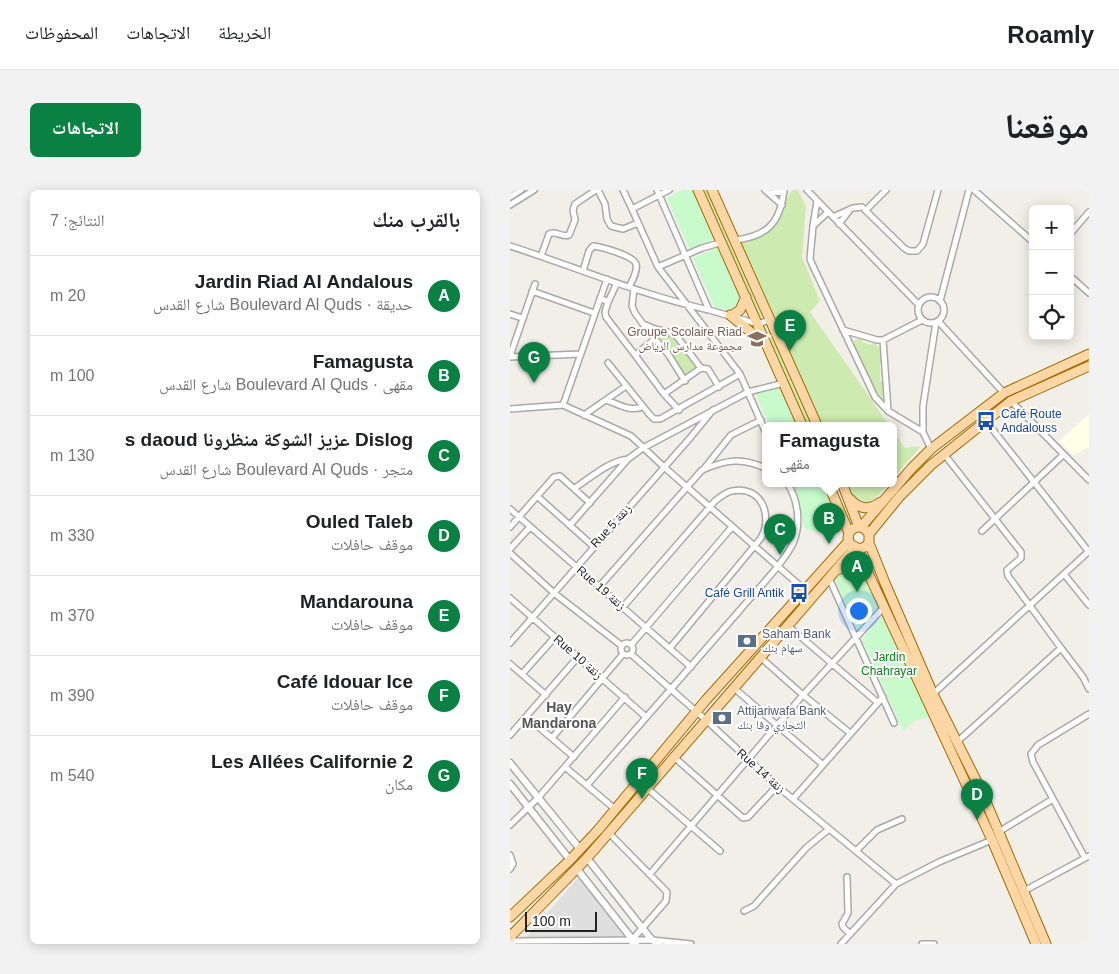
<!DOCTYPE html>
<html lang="ar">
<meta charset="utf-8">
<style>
:root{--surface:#fff;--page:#f2f2f2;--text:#202124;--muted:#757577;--line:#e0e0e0;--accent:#0b8043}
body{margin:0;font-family:Helvetica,"Noto Naskh Arabic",sans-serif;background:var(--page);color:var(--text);direction:rtl}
.controls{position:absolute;right:15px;top:15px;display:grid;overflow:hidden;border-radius:8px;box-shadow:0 2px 12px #0003}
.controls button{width:45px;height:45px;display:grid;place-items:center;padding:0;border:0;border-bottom:1px solid var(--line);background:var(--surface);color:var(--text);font:25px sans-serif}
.scale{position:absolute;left:15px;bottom:12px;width:72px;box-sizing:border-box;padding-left:5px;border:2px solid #222;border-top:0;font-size:14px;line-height:18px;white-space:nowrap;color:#222;-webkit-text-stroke:4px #fff;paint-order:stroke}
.you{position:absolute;left:348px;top:420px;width:18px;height:18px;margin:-12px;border:4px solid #fff;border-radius:50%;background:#1a73e8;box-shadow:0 0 0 8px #1a73e833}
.badge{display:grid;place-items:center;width:32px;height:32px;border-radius:50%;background:var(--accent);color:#fff;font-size:16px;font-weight:700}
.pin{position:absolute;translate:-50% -41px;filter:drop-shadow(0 1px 2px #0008)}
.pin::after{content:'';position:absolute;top:26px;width:18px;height:15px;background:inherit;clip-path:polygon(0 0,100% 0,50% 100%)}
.popup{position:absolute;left:252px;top:232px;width:135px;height:65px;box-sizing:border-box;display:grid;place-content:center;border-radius:8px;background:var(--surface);filter:drop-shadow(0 1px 4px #0005);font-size:16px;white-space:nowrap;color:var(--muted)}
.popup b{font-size:19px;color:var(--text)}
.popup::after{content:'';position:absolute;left:50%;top:100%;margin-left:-10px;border:10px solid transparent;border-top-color:var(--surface)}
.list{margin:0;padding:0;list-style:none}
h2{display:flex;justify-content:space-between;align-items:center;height:65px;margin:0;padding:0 20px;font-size:21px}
h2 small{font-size:16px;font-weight:400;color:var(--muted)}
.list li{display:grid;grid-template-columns:32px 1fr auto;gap:15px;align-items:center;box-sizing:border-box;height:80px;padding:0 20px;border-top:1px solid var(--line)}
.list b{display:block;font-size:19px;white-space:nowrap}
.list p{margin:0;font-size:16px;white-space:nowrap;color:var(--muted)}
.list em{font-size:16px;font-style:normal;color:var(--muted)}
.icon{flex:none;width:28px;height:28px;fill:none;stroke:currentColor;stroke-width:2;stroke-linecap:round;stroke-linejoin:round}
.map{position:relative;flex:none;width:579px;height:754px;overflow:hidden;direction:ltr;border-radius:8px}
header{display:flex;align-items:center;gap:30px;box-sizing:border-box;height:70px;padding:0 25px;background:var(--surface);border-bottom:1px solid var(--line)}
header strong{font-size:24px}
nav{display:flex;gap:28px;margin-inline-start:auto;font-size:18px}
.intro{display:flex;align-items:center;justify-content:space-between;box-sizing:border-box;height:120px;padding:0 30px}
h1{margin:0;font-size:35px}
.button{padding:12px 22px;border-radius:8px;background:var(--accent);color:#fff;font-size:18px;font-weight:700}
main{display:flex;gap:30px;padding:0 30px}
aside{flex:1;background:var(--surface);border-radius:8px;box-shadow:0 2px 12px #0003}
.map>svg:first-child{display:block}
.residential{fill:#e0dfdf}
.education{fill:#ffffe5}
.grass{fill:#cdebb0}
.park{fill:#c8facc}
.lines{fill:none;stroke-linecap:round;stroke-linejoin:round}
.minor-casing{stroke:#a9a9a9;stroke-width:8}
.tertiary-casing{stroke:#a9a9a9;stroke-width:9}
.primary-casing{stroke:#a06b00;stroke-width:11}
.minor{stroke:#fff;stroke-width:5}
.tertiary{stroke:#fff;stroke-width:6}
.primary{stroke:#fcd6a4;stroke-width:9}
.labels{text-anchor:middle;stroke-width:4;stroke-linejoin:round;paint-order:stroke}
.education-label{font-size:12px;fill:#785e54;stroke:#fff;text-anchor:end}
.transit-label{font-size:12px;fill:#164399;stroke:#fff;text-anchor:start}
.street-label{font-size:12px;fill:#222;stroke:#fff}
.service-label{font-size:12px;fill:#4e5e75;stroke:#fff;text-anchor:start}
.park-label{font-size:12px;fill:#0c8416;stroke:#fff}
.neighbourhood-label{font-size:14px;font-weight:bold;fill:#555;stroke:#fff}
</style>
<header>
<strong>Roamly</strong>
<nav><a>الخريطة</a><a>الاتجاهات</a><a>المحفوظات</a></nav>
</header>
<div class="intro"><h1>موقعنا</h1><a class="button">الاتجاهات</a></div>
<main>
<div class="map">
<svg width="579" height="754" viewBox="0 0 579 754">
<rect width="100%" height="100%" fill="#f2efe9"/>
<!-- residential -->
<path class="residential" d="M 69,687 L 123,754 L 10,754 Z"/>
<!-- education -->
<path class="education" d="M 579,224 L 579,257 L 563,265 L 549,251 Z"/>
<!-- grass -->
<path class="grass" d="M 191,0 L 200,0 L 254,125 L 252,127 L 248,127 Z
M 283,0 L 288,0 L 296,17 L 292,67 L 310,111 L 300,122 L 379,235 L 309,235 L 230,52 C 253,47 267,43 274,18 C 276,11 277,5 283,0 Z
M 259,140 L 261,141 L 304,235 L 296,235 L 256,144 Z
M 144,141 L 164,145 L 189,176 L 187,180 L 178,186 L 174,185 L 142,143 Z
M 348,148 L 352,148 L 352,152 L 361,155 L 364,152 L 371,160 L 373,173 L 370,174 L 370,191 L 374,193 L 373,209 L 371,208 L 364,199 L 343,156 L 344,151 Z
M 383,241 L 395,258 L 411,256 L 383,288 Z
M 334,293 L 379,293 L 365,309 L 357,312 L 351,310 L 339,303 Z"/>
<!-- park -->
<path class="park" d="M 173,0 L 186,0 L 207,48 L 180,60 L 157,8 Z
M 211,56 L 235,107 C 226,123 222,120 205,118 L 183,68 Z
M 270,197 L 286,235 L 259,235 L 245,202 Z
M 282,293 L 312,293 L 327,328 L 326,344 L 295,339 Z
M 338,377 L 355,385 L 370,415 L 348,440 L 324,389 L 326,384 Z
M 373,424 L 419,527 L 404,531 L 393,541 L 352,450 Z"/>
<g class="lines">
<!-- minor casing -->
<g class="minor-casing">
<path id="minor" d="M 88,0 L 95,14 L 97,29 L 101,36 L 113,39 L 128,33
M 113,0 L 122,19 L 159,0
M 255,0 L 272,15
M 297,0 L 409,115
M 464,0 L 523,52
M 259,3 L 274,2
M 0,7 L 11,0
M 307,11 L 303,36 L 300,69 L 302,74 L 365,207 L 378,221 L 413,242 L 421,259
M 0,15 L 24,0
M 122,19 L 148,77 L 192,58 L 213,52
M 356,20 L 376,0
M 323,27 L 343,18 L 352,17 L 394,58 L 399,61 L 407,61 L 413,54 L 428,0
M 329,34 L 339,21
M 303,36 L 318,22
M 560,44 L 579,22
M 225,50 C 258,46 270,33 274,0
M 0,56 C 66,77 131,105 199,120 L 147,0
M 31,66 L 39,44 C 45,40 52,48 59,45 L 65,30 L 63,20 L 65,14 L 86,0
M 148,77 L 230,184 L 255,241
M 73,81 L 79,61 L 83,56 C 92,57 124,66 126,74 C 128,81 122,91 119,97
M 560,86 L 579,103
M 124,99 L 122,116 L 125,123 L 138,141 L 158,164 L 175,191
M 22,101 L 84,123
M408 120a13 13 0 1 1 26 0a13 13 0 1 1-26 0Z
M 90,108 L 98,112 L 95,122 L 96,127 L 125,165
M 430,111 L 459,0
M 98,112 L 107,93
M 199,120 L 248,134 L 259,130
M 0,124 L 12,128
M 428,131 L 494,203
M 133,134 L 145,139 L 165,144 L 191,178 L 154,204
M 333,140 L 367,150 L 373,150 L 412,130
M 145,149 L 125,165 L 154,204 L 169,220
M 373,150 L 378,221
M 0,166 L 25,94
M 0,167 L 70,164
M 98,173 L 140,225 L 144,229 L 150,229 L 230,184
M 191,178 L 198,179 L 209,197
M 96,210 C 108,214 120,222 132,217
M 501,211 L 579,290
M 53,215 L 97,89
M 0,219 L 53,215 L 121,246 L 154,277 L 295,400
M 74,225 L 116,196
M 476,231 L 579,362
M 413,242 L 413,216 L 426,132
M 434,264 L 511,362 L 511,368 L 497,380 L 498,386 L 551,458
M 193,280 L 221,245 L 251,230
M 65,298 C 80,288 99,271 118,269
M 27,306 L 83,356
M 0,319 L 181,477
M 60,335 L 118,269 L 133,258 L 238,202 L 274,193
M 0,337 L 44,287 L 50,286 L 80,313
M 472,341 L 553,265
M 0,359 L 20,337
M 0,363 L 44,403 L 112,456
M 554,384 L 579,415
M 319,388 L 384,533
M 89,397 L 192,280 C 216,270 231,267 255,278
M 0,408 L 136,527
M 113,417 L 205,311 C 210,307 216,302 222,301 C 252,295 263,326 251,348 L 160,458
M 277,435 L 367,512
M 0,453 L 180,248 L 203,220
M111 459a6 6 0 1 1 12 0a6 6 0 1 1-12 0Z
M 121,455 L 222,337
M 121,464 L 196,530 L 267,596 L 386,694
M 250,467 L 293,505 L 340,543
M 0,474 L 36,505
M 12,484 L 45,447
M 224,498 L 312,574
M 423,504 L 579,361
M 17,527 L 64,567
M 0,545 L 68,467
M 42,548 L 113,464
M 447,552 L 551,458 L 573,487 L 579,499
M 164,567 L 233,628 L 238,627 L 267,596
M 55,577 L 105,619
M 77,595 C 128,536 179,479 230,420 C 244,403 276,371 284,351 C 291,333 288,309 277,293
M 137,598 L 210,661
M 283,609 L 373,507
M 0,635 L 28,608 L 115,507
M 490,641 L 543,609
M 99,643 L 157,702 L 156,711 L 122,750 L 122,754
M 346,661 L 367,640 L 392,629
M 0,665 L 3,674 L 0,679
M 575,668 L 523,572 L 521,564 L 528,555 L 579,524
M 140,684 L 293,505 L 374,417
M 337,687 L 338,723 L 332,734 L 333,737 L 340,744
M 514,701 L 579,666
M 234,721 L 244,716 L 296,658 L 319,639
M 0,751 L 142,750 L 181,754
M 331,754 L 386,694 L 429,672 L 482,650
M 412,754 L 424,754"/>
</g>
<!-- tertiary casing -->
<g class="tertiary-casing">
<path id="tertiary" d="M 0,573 L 70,659
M 0,594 L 60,670
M 77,668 L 133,739 L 142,750 L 149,754
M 67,679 L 126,754"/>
</g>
<!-- primary casing -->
<g class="primary-casing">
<path id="primary" d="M 188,0 L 292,235
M 202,0 L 307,235
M 220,125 L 254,153
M 223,125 L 230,120 L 236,107
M 318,293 L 339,343 L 338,348 L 340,354 L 349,359 L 355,357 L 359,353
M 332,293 L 349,337
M 340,309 C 350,320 360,320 371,312
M 351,337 L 401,279 L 421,259 L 494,203 L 579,164
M 339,343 C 345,335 353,335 359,344 L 359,353 L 375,393 L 423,504 L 471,600 L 536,754
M 359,344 L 390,306 L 421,275 L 501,211 L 579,176
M 347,359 L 482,650 L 526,754
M 327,380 C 339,375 347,375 357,383
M 0,727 L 60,670 L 88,640 L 196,510 L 339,351
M 0,747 L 77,668 L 345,358"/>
</g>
<!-- minor -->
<use href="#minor" class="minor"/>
<!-- tertiary -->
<use href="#tertiary" class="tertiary"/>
<!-- primary -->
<use href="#primary" class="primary"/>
</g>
<!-- icons -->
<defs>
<g id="school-bare" transform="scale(1.5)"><path d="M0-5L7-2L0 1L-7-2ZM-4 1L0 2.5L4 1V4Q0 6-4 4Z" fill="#8d6e63" stroke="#fff" stroke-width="2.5" paint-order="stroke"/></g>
<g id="bus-bare" transform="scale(1.5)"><path d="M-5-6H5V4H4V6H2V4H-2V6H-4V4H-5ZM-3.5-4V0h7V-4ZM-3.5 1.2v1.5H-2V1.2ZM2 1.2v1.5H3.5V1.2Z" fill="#1a4fb4" stroke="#fff" stroke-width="2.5" paint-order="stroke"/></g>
<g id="bank-bare" transform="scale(1.5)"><path d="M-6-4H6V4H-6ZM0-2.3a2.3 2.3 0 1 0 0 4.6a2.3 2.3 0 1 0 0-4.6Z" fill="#5c6f8a" stroke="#fff" stroke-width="2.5" paint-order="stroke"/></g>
</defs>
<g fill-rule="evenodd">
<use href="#school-bare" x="247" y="149"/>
<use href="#bus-bare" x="476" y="231"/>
<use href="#bus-bare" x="289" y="403"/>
<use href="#bank-bare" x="237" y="451"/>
<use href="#bank-bare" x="212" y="528"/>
</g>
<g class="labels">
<!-- education labels -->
<g class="education-label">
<text x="232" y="146">Groupe Scolaire Riad<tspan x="232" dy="14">مجموعة مدارس الرياض</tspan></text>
</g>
<!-- transit labels -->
<g class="transit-label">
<text x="491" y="228">Café Route<tspan x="491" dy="14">Andalouss</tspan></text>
<text x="274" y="407" text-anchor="end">Café Grill Antik</text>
</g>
<!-- street labels -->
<g class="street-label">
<text transform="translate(101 336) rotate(-48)" y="4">Rue 5 زنقة</text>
<text transform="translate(91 398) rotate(41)" y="4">Rue 19 زنقة</text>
<text transform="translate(68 467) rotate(41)" y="4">Rue 10 زنقة</text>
<text transform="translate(251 581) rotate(42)" y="4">Rue 14 زنقة</text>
</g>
<!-- service labels -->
<g class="service-label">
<text x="252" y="448">Saham Bank<tspan x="252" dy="14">سهام بنك</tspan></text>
<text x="227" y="525">Attijariwafa Bank<tspan x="227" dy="14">التجاري وفا بنك</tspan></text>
</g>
<!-- park labels -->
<g class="park-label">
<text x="379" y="471">Jardin<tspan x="379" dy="14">Chahrayar</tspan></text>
</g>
<!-- neighbourhood labels -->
<g class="neighbourhood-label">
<text x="49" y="522">Hay<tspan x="49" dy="16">Mandarona</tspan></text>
</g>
</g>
</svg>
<div class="controls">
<button>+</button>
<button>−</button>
<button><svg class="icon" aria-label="locate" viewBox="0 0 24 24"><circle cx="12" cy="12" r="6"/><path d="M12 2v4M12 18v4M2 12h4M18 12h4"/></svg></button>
</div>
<div class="scale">100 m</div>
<div class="you"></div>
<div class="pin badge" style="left:347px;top:402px">A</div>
<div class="pin badge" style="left:319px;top:354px">B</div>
<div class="popup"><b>Famagusta</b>مقهى</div>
<div class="pin badge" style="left:270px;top:365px">C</div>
<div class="pin badge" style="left:467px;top:630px">D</div>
<div class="pin badge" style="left:280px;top:161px">E</div>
<div class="pin badge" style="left:132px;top:609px">F</div>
<div class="pin badge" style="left:24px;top:193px">G</div>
</div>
<aside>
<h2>بالقرب منك<small>النتائج: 7</small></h2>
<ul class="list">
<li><span class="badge">A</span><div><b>Jardin Riad Al Andalous</b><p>حديقة · Boulevard Al Quds شارع القدس</p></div><em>20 m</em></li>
<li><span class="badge">B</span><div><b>Famagusta</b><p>مقهى · Boulevard Al Quds شارع القدس</p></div><em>100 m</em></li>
<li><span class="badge">C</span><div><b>Dislog عزيز الشوكة منظرونا s daoud</b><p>متجر · Boulevard Al Quds شارع القدس</p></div><em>130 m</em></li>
<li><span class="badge">D</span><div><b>Ouled Taleb</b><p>موقف حافلات</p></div><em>330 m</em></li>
<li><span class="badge">E</span><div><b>Mandarouna</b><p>موقف حافلات</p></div><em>370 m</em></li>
<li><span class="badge">F</span><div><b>Café Idouar Ice</b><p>موقف حافلات</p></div><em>390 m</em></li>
<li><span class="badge">G</span><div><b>Les Allées Californie 2</b><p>مكان</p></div><em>540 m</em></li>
</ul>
</aside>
</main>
